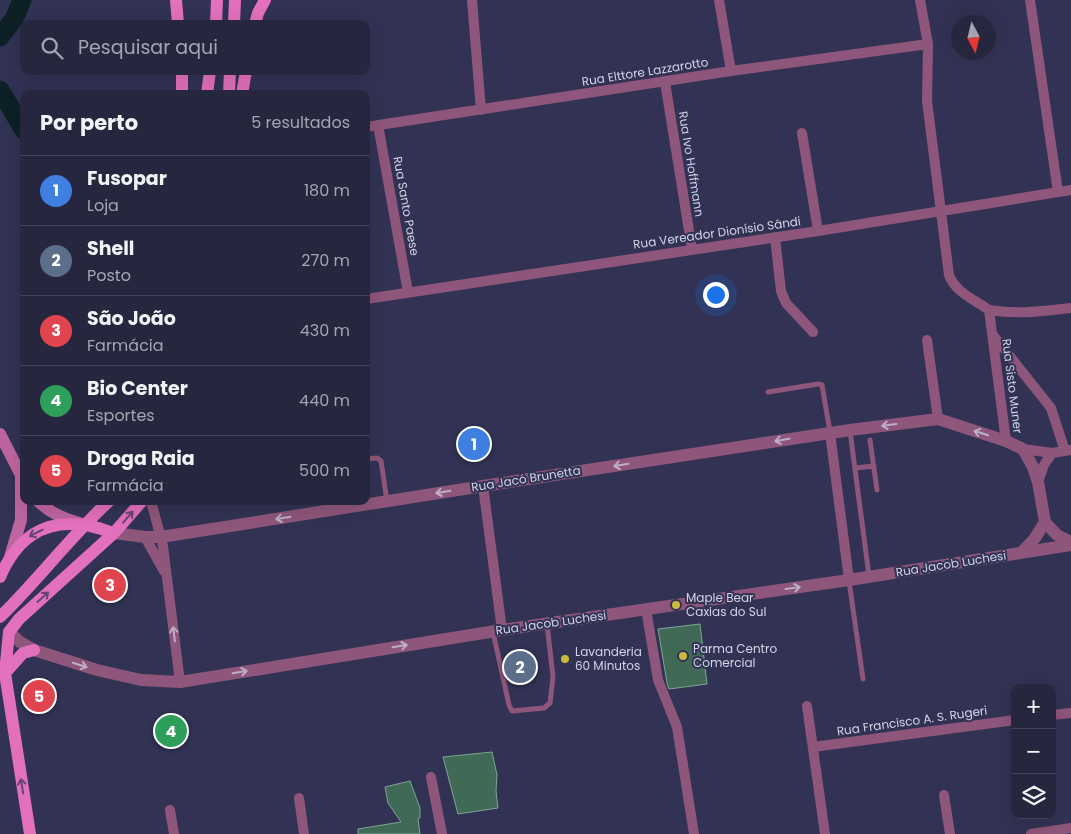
<!DOCTYPE html>
<html lang="pt">
<meta charset="utf-8">
<style>
:root{--surface:#26263f;--page:#32324a;--text:#f1f3f6;--muted:#a4a5b0;--line:#424359;--accent:#cbba39}
body{margin:0;font-family:Poppins,sans-serif;background:var(--page);color:var(--text)}
.controls{position:absolute;right:15px;bottom:15px;display:grid;overflow:hidden;border-radius:10px;box-shadow:0 5px 20px #0002}
.controls button{width:45px;height:45px;display:grid;place-items:center;padding:0;border:0;border-bottom:1px solid var(--line);background:var(--surface);color:var(--text);font:25px sans-serif}
.compass{position:absolute;left:951px;top:15px;width:45px;height:45px;border-radius:50%;background:var(--surface);box-shadow:0 5px 20px #0002;rotate:173deg}
.you{position:absolute;left:715px;top:294px;width:18px;height:18px;margin:-12px;border:4px solid #fff;border-radius:50%;background:#1a73e8;box-shadow:0 0 0 8px #1a73e833}
.badge{display:grid;place-items:center;width:32px;height:32px;border-radius:50%;background:var(--accent);color:#fff;font-size:16px;font-weight:700}
.pin{position:absolute;translate:-50% -50%;border:2px solid #fff;box-shadow:0 1px 5px #0006}
.list{margin:0;padding:0;list-style:none}
h2{display:flex;justify-content:space-between;align-items:center;height:65px;margin:0;padding:0 20px;font-size:21px}
h2 small{font-size:16px;font-weight:400;color:var(--muted)}
.list li{display:grid;grid-template-columns:32px 1fr auto;gap:15px;align-items:center;box-sizing:border-box;height:70px;padding:0 20px;border-top:1px solid var(--line)}
.list b{display:block;font-size:19px;white-space:nowrap}
.list p{margin:0;font-size:16px;white-space:nowrap;color:var(--muted)}
.list em{font-size:16px;font-style:normal;color:var(--muted)}
.icon{flex:none;width:28px;height:28px;fill:none;stroke:currentColor;stroke-width:2;stroke-linecap:round;stroke-linejoin:round}
.map{position:relative;flex:none;width:1071px;height:834px;overflow:hidden}
.search{position:absolute;background:var(--surface);box-shadow:0 5px 20px #0002;left:20px;top:20px;width:350px;height:55px;display:flex;align-items:center;gap:12px;box-sizing:border-box;padding:0 18px;border-radius:10px;color:var(--muted);font-size:19px}
.panel{position:absolute;background:var(--surface);box-shadow:0 5px 20px #0002;left:20px;top:90px;width:350px;height:415px;border-radius:10px}
.map>svg:first-child{display:block}
.lines{fill:none;stroke-linecap:round;stroke-linejoin:round}
.river{stroke:#0d2026;stroke-width:19}
.building{fill:#416a56;stroke:#7ca791}
.service{stroke:#8e567a;stroke-width:5}
.minor{stroke:#8e567a;stroke-width:10}
.tertiary{stroke:#8e567a;stroke-width:12}
.secondary{stroke:#be65a0;stroke-width:12}
.primary{stroke:#e270bd;stroke-width:12}
.oneway{stroke:#bdaec6}
.oneway2{stroke:#674574}
.poi-dot{fill:#cbba39;stroke:#323354;stroke-width:2}
.labels{text-anchor:middle;stroke-width:4;stroke-linejoin:round;paint-order:stroke}
.street-label{font-size:12px;fill:#d1d3e7;stroke:#323354}
.poi-label{font-size:12px;fill:#d1d3e7;stroke:#323354;text-anchor:start}
</style>
<div class="map">
<svg width="1071" height="834" viewBox="0 0 1071 834">
<rect width="100%" height="100%" fill="#323354"/>
<g class="lines">
<!-- river -->
<path class="river" d="M 0,37 L 14,19 L 22,0
M 0,90 L 24,130"/>
</g>
<!-- building -->
<path class="building" d="M 700,624 L 707,684 L 669,689 L 667,683 L 658,629 Z
M 492,752 L 497,775 L 496,791 L 498,808 L 458,814 L 443,757 Z
M 410,781 L 420,808 L 420,818 L 418,819 L 420,834 L 358,834 L 358,829 L 401,822 L 388,803 L 385,787 Z"/>
<g class="lines">
<!-- service -->
<path class="service" d="M 768,392 L 818,384 L 822,385 L 830,432
M 850,431 L 869,576
M 870,440 L 877,490
M 366,459 L 377,458 L 381,461 L 387,501
M 856,468 L 874,466
M 849,581 L 863,679
M 493,632 L 509,705 L 512,711 L 544,708 L 550,703 L 553,677 L 547,624"/>
<!-- minor -->
<path class="minor" d="M 472,0 L 481,110
M 719,0 L 731,71
M 920,0 L 928,44 L 927,101 L 949,275 C 955,292 975,300 989,310 L 1006,441
M 1030,0 L 1058,192
M 665,82 L 692,249
M 378,125 L 408,292
M 366,127 L 731,71 L 928,44
M 802,133 L 818,231
M 775,237 L 781,291 L 786,303 L 813,332
M 366,299 L 818,231 L 1071,190
M 989,310 C 1018,315 1042,311 1071,308
M 993,335 L 1051,408 L 1065,451
M 927,340 L 938,419
M 830,433 L 849,580
M 1023,449 L 1052,453 L 1070,450
M 1038,482 L 1044,465 L 1052,453
M 483,486 L 502,630
M 151,501 L 163,546 L 180,682
M 145,537 L 164,571
M 646,609 L 658,680 L 677,727 L 694,834
M 807,706 L 825,834
M 1052,715 L 1071,713
M 813,747 L 1015,720
M 431,777 L 442,834
M 944,795 L 950,834
M 299,798 L 304,834
M 170,810 L 174,834
M 1031,834 L 1071,828"/>
<!-- tertiary -->
<path class="tertiary" d="M 114,533 L 145,537 L 161,537 L 483,486 L 850,430 L 938,419 L 1006,441 L 1023,449 L 1033,467 L 1038,482 L 1045,522 L 1057,535 L 1071,542
M 1022,552 L 1035,538 L 1045,522
M 9,632 L 20,642 L 34,650 L 97,670 L 141,680 L 180,682 L 502,630 L 849,580 L 1071,545"/>
<!-- secondary -->
<path class="secondary" d="M 0,434 L 24,481
M 38,501 C 50,513 63,518 79,523
M 10,557 L 21,520 L 21,477"/>
<!-- primary -->
<path class="primary" d="M 176,0 L 178,24
M 216,24 L 217,0
M 234,24 L 235,0
M 255,24 L 258,13 L 265,0
M 182,71 L 182,94
M 207,94 L 210,71
M 229,94 L 230,71
M 242,94 L 246,71
M 0,577 C 16,540 42,519 84,525 C 94,526 104,530 114,533
M 0,617 C 38,580 70,537 109,501
M 5,673 L 23,653 L 34,650
M 30,834 L 5,673 L 9,632 L 19,619 L 114,533 L 142,501"/>
</g>
<!-- one-way arrows -->
<defs><path id="oneway-shaft" d="M-6 0H5M1.5-3L5.5 0L1.5 3" fill="none" stroke-width="1.6" stroke-linecap="round" stroke-linejoin="round" transform="scale(1.25)"/></defs>
<g class="oneway">
<use href="#oneway-shaft" transform="translate(889 425) rotate(173)"/>
<use href="#oneway-shaft" transform="translate(981 433) rotate(-162)"/>
<use href="#oneway-shaft" transform="translate(782 440) rotate(171)"/>
<use href="#oneway-shaft" transform="translate(621 465) rotate(171)"/>
<use href="#oneway-shaft" transform="translate(443 492) rotate(171)"/>
<use href="#oneway-shaft" transform="translate(283 518) rotate(171)"/>
<use href="#oneway-shaft" transform="translate(793 588) rotate(-8)"/>
<use href="#oneway-shaft" transform="translate(174 634) rotate(-97)"/>
<use href="#oneway-shaft" transform="translate(400 646) rotate(-9)"/>
<use href="#oneway-shaft" transform="translate(80 665) rotate(18)"/>
<use href="#oneway-shaft" transform="translate(240 672) rotate(-9)"/>
</g>
<g class="oneway2">
<use href="#oneway-shaft" transform="translate(128 517) rotate(-49)"/>
<use href="#oneway-shaft" transform="translate(36 533) rotate(153)"/>
<use href="#oneway-shaft" transform="translate(43 597) rotate(-42)"/>
<use href="#oneway-shaft" transform="translate(22 786) rotate(-99)"/>
</g>
<!-- markers -->
<g class="poi-dot">
<circle cx="676" cy="605" r="5"/>
<circle cx="683" cy="656" r="5"/>
<circle cx="565" cy="659" r="5"/>
</g>
<g class="labels">
<!-- street labels -->
<g class="street-label">
<text transform="translate(645 72) rotate(-9)" y="4">Rua Elttore Lazzarotto</text>
<text transform="translate(691 164) rotate(81)" y="4">Rua Ivo Hoffmann</text>
<text transform="translate(406 206) rotate(80)" y="4">Rua Santo Paese</text>
<text transform="translate(717 233) rotate(-8)" y="4">Rua Vereador Dionísio Sândi</text>
<text transform="translate(1012 386) rotate(83)" y="4">Rua Sisto Muner</text>
<text transform="translate(526 479) rotate(-9)" y="4">Rua Jacó Brunetta</text>
<text transform="translate(951 564) rotate(-9)" y="4">Rua Jacob Luchesi</text>
<text transform="translate(551 623) rotate(-8)" y="4">Rua Jacob Luchesi</text>
<text transform="translate(912 721) rotate(-8)" y="4">Rua Francisco A. S. Rugeri</text>
</g>
<!-- poi labels -->
<g class="poi-label">
<text x="686" y="602">Maple Bear<tspan x="686" dy="14">Caxias do Sul</tspan></text>
<text x="693" y="653">Parma Centro<tspan x="693" dy="14">Comercial</tspan></text>
<text x="575" y="656">Lavanderia<tspan x="575" dy="14">60 Minutos</tspan></text>
</g>
</g>
</svg>
<div class="controls">
<button>+</button>
<button>−</button>
<button><svg class="icon" aria-label="layers" viewBox="0 0 24 24"><path d="M12 4l9 5-9 5-9-5zM3 14l9 5 9-5"/></svg></button>
</div>
<svg class="compass" viewBox="-18 -18 36 36"><path d="M0-13l5 13h-10z" fill="#e53935"/><path d="M0 13l5-13h-10z" fill="#a4a5b0"/></svg>
<div class="you"></div>
<div class="pin badge" style="left:474px;top:444px;background:#3f7fe0">1</div>
<div class="pin badge" style="left:520px;top:667px;background:#5c6f8a">2</div>
<div class="pin badge" style="left:110px;top:585px;background:#e0444e">3</div>
<div class="pin badge" style="left:171px;top:731px;background:#2e9e5b">4</div>
<div class="pin badge" style="left:39px;top:696px;background:#e0444e">5</div>
<div class="search"><svg class="icon" aria-label="search" viewBox="0 0 24 24"><circle cx="10" cy="10" r="6"/><path d="M15 15l6 6"/></svg>Pesquisar aqui</div>
<section class="panel">
<h2>Por perto<small>5 resultados</small></h2>
<ul class="list">
<li><span class="badge" style="background:#3f7fe0">1</span><div><b>Fusopar</b><p>Loja</p></div><em>180 m</em></li>
<li><span class="badge" style="background:#5c6f8a">2</span><div><b>Shell</b><p>Posto</p></div><em>270 m</em></li>
<li><span class="badge" style="background:#e0444e">3</span><div><b>São João</b><p>Farmácia</p></div><em>430 m</em></li>
<li><span class="badge" style="background:#2e9e5b">4</span><div><b>Bio Center</b><p>Esportes</p></div><em>440 m</em></li>
<li><span class="badge" style="background:#e0444e">5</span><div><b>Droga Raia</b><p>Farmácia</p></div><em>500 m</em></li>
</ul>
</section>
</div>
